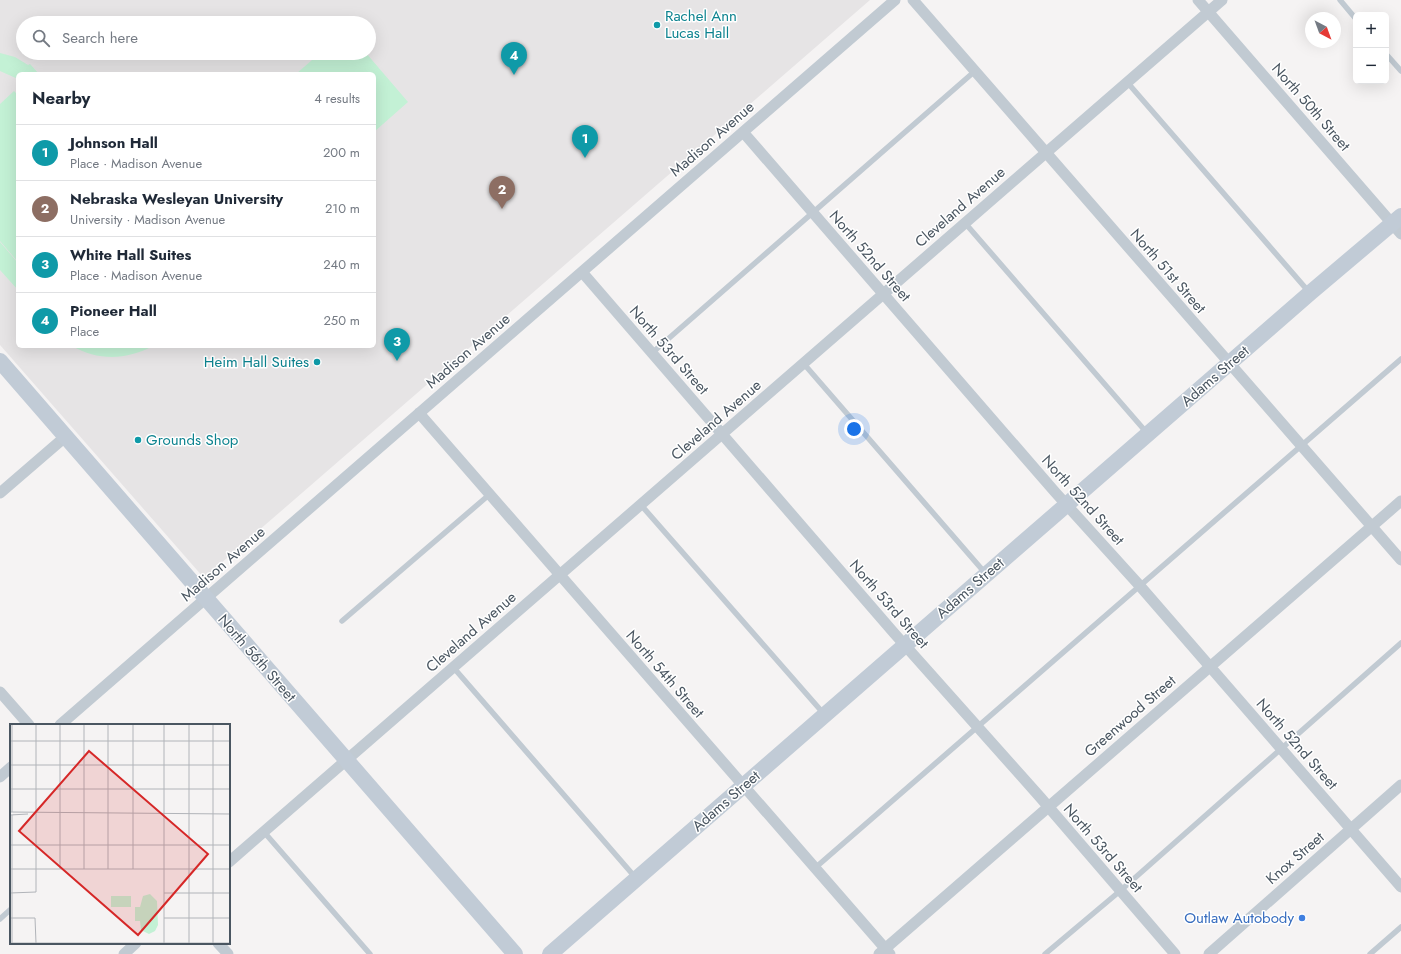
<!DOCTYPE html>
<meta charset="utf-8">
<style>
:root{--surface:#fff;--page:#f2f2f3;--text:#1f2937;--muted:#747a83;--line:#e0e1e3;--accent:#7c3aed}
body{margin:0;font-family:Jost,sans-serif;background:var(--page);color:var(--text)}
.controls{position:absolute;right:12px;top:12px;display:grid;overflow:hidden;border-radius:6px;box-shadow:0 4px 16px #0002}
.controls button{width:36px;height:36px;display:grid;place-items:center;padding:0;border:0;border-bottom:1px solid var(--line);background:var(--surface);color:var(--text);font:20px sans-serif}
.compass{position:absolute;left:1305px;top:12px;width:36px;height:36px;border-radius:50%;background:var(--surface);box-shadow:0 4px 16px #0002;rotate:139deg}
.you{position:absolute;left:854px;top:429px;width:14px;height:14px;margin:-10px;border:3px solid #fff;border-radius:50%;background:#1a73e8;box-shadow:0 0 0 6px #1a73e833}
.badge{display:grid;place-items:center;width:26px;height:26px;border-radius:50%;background:var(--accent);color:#fff;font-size:13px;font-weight:700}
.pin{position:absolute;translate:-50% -33px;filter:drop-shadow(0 1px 2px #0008)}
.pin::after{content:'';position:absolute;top:21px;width:14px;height:12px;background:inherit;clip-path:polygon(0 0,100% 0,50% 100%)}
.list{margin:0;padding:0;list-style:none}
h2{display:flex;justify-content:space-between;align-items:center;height:52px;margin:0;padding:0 16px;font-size:17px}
h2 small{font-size:13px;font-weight:400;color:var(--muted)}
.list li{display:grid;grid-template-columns:26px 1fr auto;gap:12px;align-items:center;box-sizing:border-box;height:56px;padding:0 16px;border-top:1px solid var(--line)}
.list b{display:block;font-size:15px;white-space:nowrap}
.list p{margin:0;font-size:13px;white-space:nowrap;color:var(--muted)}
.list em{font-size:13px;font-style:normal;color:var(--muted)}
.icon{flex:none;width:22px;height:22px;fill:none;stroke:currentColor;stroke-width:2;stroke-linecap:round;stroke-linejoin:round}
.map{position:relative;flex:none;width:1401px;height:954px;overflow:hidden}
.search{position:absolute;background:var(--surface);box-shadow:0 4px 16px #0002;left:16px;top:16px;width:360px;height:44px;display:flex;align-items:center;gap:10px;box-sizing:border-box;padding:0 14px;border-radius:22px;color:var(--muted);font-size:15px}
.panel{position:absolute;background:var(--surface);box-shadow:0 4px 16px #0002;left:16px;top:72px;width:360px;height:276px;border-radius:6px}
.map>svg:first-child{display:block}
.education{fill:#e6e4e5;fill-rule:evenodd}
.green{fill:#c3f1d5}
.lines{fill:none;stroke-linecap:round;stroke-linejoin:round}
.service{stroke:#c1cad2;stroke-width:5.5}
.minor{stroke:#c1cad2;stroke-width:11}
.secondary{stroke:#c1cbd6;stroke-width:16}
.culture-dot{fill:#0f9aa8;stroke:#fff;stroke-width:1.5}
.shop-dot{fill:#3f7fe0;stroke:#fff;stroke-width:1.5}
.labels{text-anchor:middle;stroke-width:3;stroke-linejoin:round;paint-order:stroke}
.culture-label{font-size:15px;fill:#0d838f;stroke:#fff;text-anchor:start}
.street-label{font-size:15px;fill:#4a5661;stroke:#fff}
.shop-label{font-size:15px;fill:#366cbe;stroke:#fff;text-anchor:end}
.inset-road{fill:none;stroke:#b1b4b9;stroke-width:1}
.view{fill:#d62828;fill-opacity:0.15;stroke:#d62828;stroke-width:2}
.inset-edge{fill:none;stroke:#4a5661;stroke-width:2}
</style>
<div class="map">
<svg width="1401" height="954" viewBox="0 0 1401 954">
<rect width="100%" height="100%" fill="#f5f3f3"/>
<!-- education -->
<path class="education" d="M 0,0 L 870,0 L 204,578 L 0,345 ZM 23,23 L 369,23 L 369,53 L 23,53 ZM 18,74 L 374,74 L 374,346 L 18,346 Z"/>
<!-- green -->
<path class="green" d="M 0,53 L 15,57 L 28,65 L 30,64 L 39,74 L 18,74 L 18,79 L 0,71 Z
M 320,53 L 366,53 L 408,102 L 374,132 L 374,74 L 296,74 Z
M 14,91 L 18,95 L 18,262 L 0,241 L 0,104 Z
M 0,242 L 18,263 L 18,290 L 0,270 Z
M 72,346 L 153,346 C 127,360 98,361 72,346 Z"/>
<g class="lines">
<!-- service -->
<path class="service" d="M 1340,0 L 1356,19
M 1386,54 L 1401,71
M 1127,82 L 1309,292
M 965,223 L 1147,433
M 652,353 L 975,71
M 804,364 L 986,574
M 641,505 L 824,714
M 342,621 L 490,494
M 453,667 L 635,877
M 264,832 L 370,954
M 815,868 L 1401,359
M 0,919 L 11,909
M 1045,954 L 1120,891 L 1401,643
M 1370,954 L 1401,927"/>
<!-- minor -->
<path class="minor" d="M 913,0 L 1401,560
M 1198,0 L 1401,234
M 743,132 L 1055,492 L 1140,586 L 1401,887
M 582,272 L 894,633 L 1040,797 L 1175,954
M 419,413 L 890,954
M 0,493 L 65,437
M 0,692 L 29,725
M 60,725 L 895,0
M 0,777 L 11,767
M 229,862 L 1222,0
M 218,943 L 228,954
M 124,954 L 136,943
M 879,954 L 1401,501
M 1209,954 L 1401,785"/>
<!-- secondary -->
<path class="secondary" d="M 0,361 L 515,954
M 550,954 L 1310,293 L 1401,216"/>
</g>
<!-- markers -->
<g class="culture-dot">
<circle cx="657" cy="25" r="4"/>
<circle cx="317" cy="362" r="4"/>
<circle cx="138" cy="440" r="4"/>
</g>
<circle class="shop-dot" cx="1302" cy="918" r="4"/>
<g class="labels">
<!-- culture labels -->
<g class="culture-label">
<text x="665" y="21">Rachel Ann<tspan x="665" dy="17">Lucas Hall</tspan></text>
<text x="309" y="367" text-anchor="end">Heim Hall Suites</text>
<text x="146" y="445">Grounds Shop</text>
</g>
<!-- street labels -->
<g class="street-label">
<text transform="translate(1311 107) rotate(49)" y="5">North 50th Street</text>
<text transform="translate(712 139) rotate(-41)" y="5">Madison Avenue</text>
<text transform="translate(960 207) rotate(-41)" y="5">Cleveland Avenue</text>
<text transform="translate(870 256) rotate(49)" y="5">North 52nd Street</text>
<text transform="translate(1168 271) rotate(49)" y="5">North 51st Street</text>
<text transform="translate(669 350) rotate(49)" y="5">North 53rd Street</text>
<text transform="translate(468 351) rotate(-41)" y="5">Madison Avenue</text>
<text transform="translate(1215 376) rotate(-41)" y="5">Adams Street</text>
<text transform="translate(716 420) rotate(-41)" y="5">Cleveland Avenue</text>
<text transform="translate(1083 500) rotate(48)" y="5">North 52nd Street</text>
<text transform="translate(223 564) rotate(-41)" y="5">Madison Avenue</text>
<text transform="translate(970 588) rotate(-41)" y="5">Adams Street</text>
<text transform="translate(889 604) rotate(49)" y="5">North 53rd Street</text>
<text transform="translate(471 632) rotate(-41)" y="5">Cleveland Avenue</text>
<text transform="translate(257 658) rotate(49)" y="5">North 56th Street</text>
<text transform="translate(665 674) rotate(49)" y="5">North 54th Street</text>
<text transform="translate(1130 716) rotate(-41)" y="5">Greenwood Street</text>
<text transform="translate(1297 744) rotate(49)" y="5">North 52nd Street</text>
<text transform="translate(726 801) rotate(-41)" y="5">Adams Street</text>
<text transform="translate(1103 848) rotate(49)" y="5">North 53rd Street</text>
<text transform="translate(1295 858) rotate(-41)" y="5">Knox Street</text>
</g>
<!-- shop labels -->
<g class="shop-label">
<text x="1294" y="923">Outlaw Autobody</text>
</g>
</g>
<!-- overview -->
<g transform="translate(10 724)">
<rect width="220" height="220" fill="#f5f3f3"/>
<path d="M 140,170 L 147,177 L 148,201 L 145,207 L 139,210 L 131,206 L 130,197 L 125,197 L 125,183 L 130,183 L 133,172 ZM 101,172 L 121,172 L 121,183 L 101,183 Z" fill="#c3f1d5"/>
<path class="inset-road" d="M 0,0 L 154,0M 2,0 L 2,88M 50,0 L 50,145M 74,0 L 74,145M 98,0 L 98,145M 154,0 L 154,89M 179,0 L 179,219M 203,0 L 203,219M 123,1 L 123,145M 0,17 L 220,17M 0,41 L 220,41M 0,65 L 220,65M 0,88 L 220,90M 0,91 L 18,90M 0,121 L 220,121M 0,145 L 220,145M 0,169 L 26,168 L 26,0M 154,169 L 220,169M 0,194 L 25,194 L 26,219M 154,194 L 220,194M 0,219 L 220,219M 2,219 L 2,91M 154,220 L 154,89"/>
<path class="view" d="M 79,27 L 198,130 L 128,211 L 9,107 Z"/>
<rect width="220" height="220" class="inset-edge"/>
</g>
</svg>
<div class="controls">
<button>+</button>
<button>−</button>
</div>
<svg class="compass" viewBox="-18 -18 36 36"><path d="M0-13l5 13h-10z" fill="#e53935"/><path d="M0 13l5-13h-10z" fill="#747a83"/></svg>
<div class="you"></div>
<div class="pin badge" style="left:585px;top:158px;background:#0f9aa8">1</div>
<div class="pin badge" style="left:502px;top:209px;background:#8d6e63">2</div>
<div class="pin badge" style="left:397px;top:361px;background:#0f9aa8">3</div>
<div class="pin badge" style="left:514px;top:75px;background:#0f9aa8">4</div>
<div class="search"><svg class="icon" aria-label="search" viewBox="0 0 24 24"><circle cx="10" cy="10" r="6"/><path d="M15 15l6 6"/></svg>Search here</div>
<section class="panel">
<h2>Nearby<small>4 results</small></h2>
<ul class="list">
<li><span class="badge" style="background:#0f9aa8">1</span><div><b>Johnson Hall</b><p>Place · Madison Avenue</p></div><em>200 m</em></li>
<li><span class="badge" style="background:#8d6e63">2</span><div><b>Nebraska Wesleyan University</b><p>University · Madison Avenue</p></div><em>210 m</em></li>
<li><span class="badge" style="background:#0f9aa8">3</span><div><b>White Hall Suites</b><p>Place · Madison Avenue</p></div><em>240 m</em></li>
<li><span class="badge" style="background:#0f9aa8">4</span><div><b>Pioneer Hall</b><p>Place</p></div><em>250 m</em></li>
</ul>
</section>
</div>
